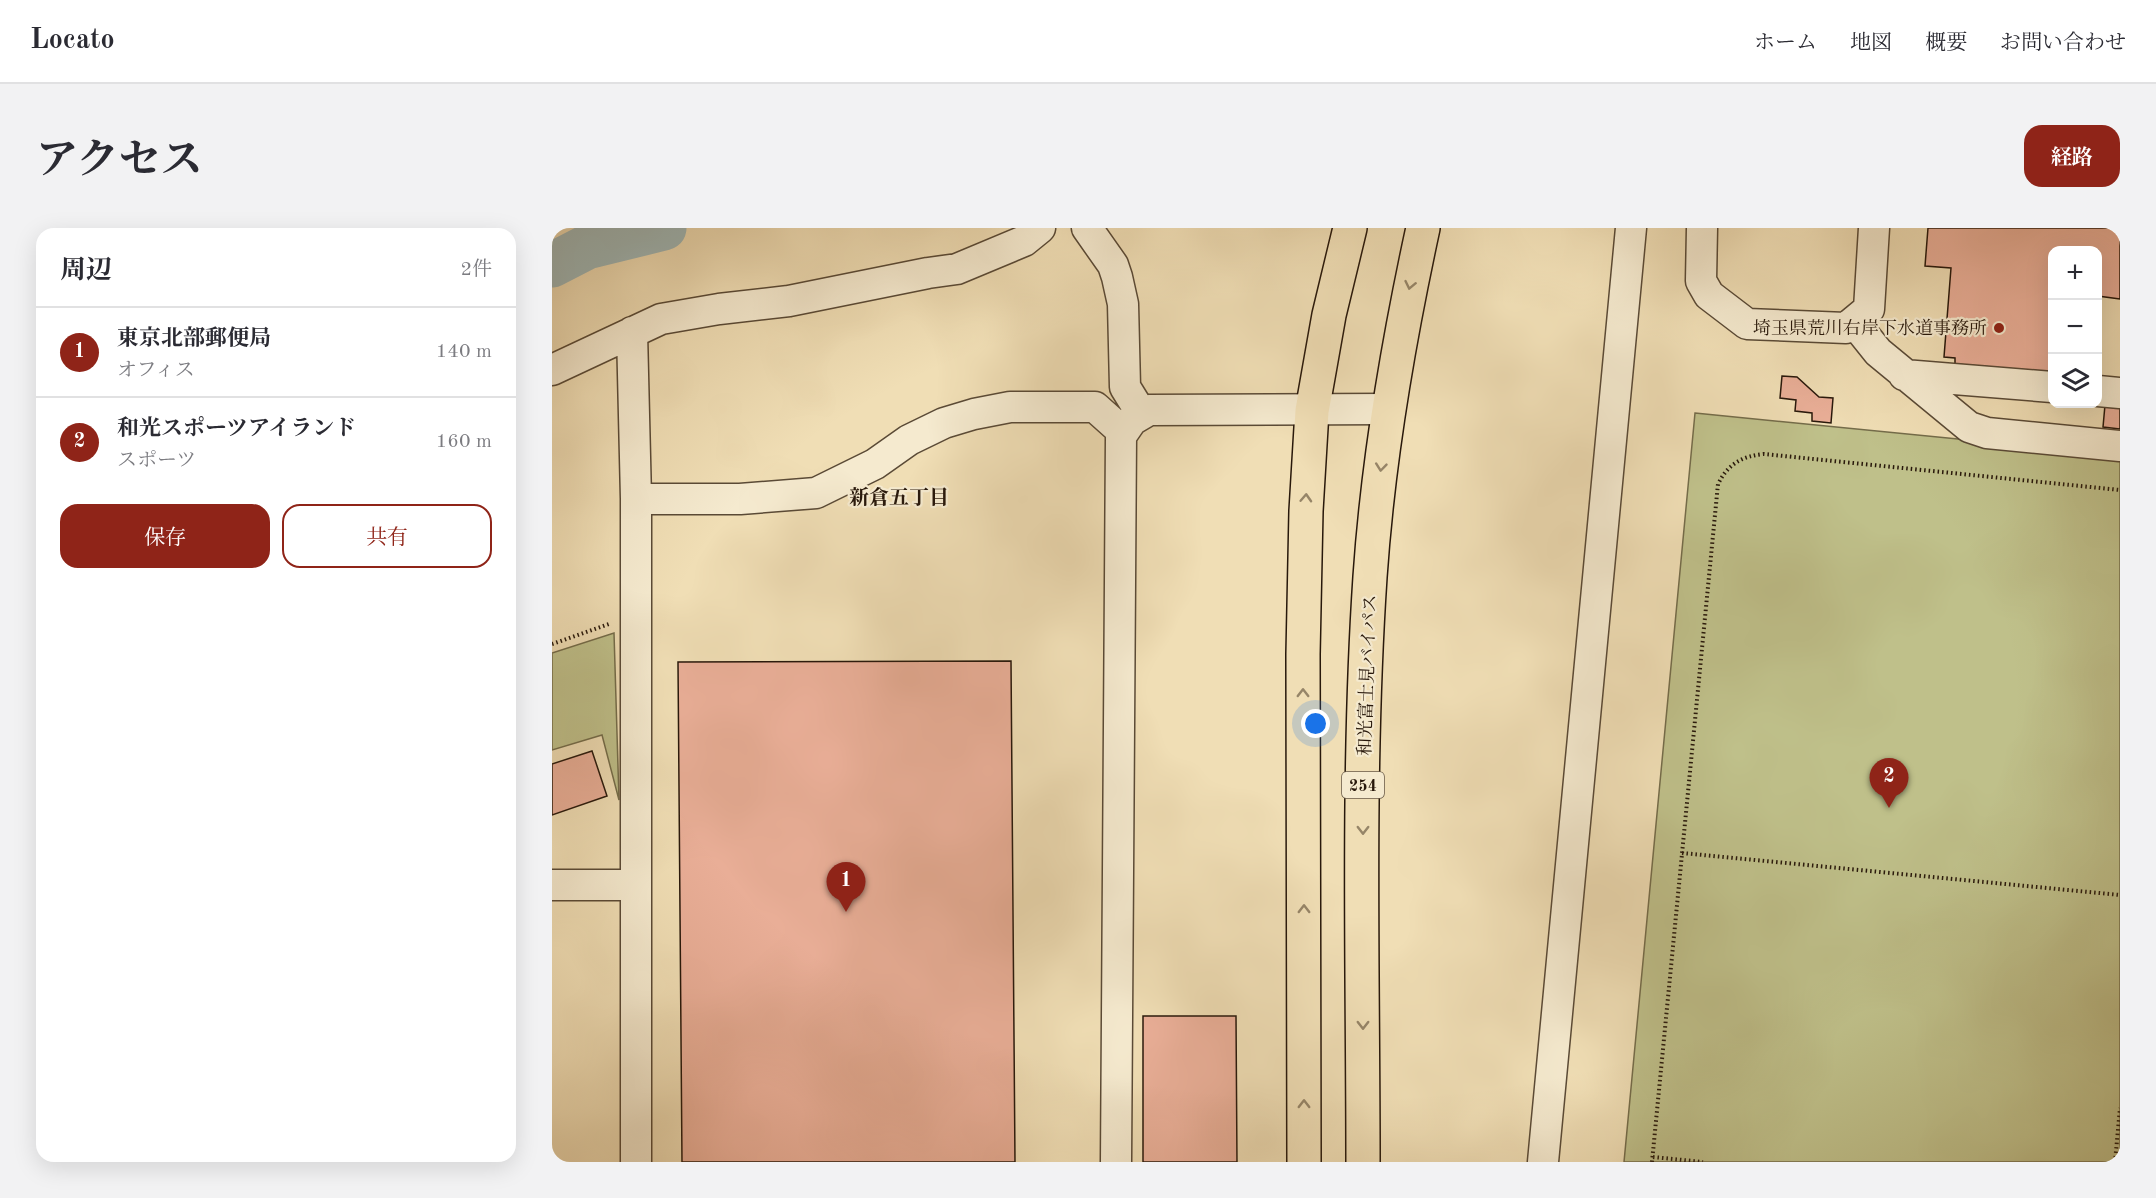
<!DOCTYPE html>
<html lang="ja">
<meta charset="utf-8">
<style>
:root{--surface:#fff;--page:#f2f2f3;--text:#2b2b33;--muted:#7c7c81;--line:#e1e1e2;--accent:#8f2418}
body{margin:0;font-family:"Old Standard TT","Noto Serif JP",serif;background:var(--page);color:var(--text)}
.controls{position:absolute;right:18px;top:18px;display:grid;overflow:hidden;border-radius:12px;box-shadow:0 6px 24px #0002}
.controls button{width:54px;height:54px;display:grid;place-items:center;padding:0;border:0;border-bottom:2px solid var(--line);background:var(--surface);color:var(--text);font:30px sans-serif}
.you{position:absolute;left:764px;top:496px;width:21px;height:21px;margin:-15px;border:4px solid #fff;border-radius:50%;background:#1a73e8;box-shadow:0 0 0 9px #1a73e833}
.badge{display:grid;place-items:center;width:39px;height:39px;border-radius:50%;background:var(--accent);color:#fff;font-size:20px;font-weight:700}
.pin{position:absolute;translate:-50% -50px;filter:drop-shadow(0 2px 3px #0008)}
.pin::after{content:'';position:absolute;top:32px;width:21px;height:18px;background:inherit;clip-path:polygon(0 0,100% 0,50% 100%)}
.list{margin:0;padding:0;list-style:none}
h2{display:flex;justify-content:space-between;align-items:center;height:78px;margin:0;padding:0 24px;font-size:26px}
h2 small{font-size:20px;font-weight:400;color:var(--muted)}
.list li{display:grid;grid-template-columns:39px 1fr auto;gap:18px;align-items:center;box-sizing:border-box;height:90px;padding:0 24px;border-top:2px solid var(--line)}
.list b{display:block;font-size:22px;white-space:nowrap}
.list p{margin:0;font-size:20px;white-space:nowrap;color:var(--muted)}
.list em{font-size:20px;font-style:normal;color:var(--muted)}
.actions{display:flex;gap:12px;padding:18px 24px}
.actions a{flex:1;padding:14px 0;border:2px solid var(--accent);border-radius:18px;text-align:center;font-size:21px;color:var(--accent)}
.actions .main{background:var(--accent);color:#fff}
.icon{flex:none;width:33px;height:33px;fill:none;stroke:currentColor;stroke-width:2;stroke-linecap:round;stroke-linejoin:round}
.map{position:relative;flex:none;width:1568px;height:934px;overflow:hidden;border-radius:18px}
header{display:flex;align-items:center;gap:36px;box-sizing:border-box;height:84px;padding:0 30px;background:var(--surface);border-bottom:2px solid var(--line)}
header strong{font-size:28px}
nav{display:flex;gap:33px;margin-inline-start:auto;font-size:21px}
.intro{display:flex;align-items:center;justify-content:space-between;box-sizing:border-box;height:144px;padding:0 36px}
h1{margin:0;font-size:42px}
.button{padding:15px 27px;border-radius:18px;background:var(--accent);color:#fff;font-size:21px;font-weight:700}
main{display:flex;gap:36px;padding:0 36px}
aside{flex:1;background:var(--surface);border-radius:18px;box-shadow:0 6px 24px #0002}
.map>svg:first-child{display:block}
.green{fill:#bfc08a;stroke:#746c4a;stroke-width:1.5}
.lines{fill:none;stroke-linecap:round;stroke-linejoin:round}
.river{stroke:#a0b9b9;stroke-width:45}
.building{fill:#e9ae97;stroke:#28180b;stroke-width:1.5}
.minor-casing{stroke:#5a4a36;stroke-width:33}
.highway-casing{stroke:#28180b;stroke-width:36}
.path{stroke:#28180b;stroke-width:4;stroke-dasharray:1.5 3;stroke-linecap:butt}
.minor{stroke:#f5eacf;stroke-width:30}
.highway{stroke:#f0deb5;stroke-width:33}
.oneway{stroke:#968568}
.poi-dot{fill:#8f2418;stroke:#f5eacf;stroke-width:2}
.labels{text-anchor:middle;stroke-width:4.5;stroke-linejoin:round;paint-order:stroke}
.shield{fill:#f5eacf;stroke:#665746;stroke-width:1.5}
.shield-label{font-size:16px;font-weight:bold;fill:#28180b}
.poi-label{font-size:18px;fill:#28180b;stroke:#f5eacf;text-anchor:end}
.street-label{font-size:18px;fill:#28180b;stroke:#f5eacf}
.neighbourhood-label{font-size:20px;font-weight:bold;fill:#28180b;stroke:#f5eacf}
</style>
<header>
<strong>Locato</strong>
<nav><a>ホーム</a><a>地図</a><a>概要</a><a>お問い合わせ</a></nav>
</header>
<div class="intro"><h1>アクセス</h1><a class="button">経路</a></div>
<main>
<aside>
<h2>周辺<small>2件</small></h2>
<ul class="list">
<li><span class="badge">1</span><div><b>東京北部郵便局</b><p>オフィス</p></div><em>140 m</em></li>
<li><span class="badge">2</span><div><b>和光スポーツアイランド</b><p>スポーツ</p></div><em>160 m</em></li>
</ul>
<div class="actions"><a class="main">保存</a><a>共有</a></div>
</aside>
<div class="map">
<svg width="1568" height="934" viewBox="0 0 1568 934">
<rect width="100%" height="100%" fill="#f0deb5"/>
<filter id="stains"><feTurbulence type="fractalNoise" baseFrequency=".00333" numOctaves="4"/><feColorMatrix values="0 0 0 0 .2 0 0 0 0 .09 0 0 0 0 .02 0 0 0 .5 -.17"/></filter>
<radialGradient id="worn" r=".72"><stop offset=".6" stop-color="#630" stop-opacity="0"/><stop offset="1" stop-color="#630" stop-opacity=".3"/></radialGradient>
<!-- green -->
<path class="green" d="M 1143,185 L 1568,227 L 1568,934 L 1072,934 Z
M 62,405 L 67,572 L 50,507 L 0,522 L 0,425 Z"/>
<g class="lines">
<!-- river -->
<path class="river" d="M 0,37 L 35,19 L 112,0"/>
</g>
<!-- building -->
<path class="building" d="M 1376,0 L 1568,0 L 1568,71 L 1546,68 L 1546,22 L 1500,22 L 1500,144 L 1403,136 L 1403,130 L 1392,129 L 1399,40 L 1373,38 Z
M 1230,148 L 1245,149 L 1267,169 L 1281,170 L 1279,195 L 1260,193 L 1260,185 L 1243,183 L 1244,172 L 1228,170 Z
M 1553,177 L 1568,179 L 1568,201 L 1551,199 Z
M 459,433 L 463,934 L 130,934 L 126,434 Z
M 40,523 L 55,568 L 0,587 L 0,536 Z
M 591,788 L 684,788 L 685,934 L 591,934 Z"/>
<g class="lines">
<!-- minor casing -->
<g class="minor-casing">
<path id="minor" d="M 535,0 L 561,37 L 565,49 L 571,76 L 573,159 L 589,185
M 1150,0 L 1149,53 L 1157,67 L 1195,96 L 1294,100 L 1317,81 L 1322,0
M 1302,94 L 1326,124 L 1417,199 L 1435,205 L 1568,218
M 80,104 L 84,271 L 84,934
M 0,142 L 109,91 L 167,81 L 237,73 L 376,45 L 405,41 L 472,13 L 488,0
M 1352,147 L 1500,159
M 1546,163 L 1568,165
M 84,271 L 188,271 L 264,265 L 323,236 L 357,212 L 392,195 L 422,186 L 458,179 L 543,179 L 571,204
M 0,657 L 84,657
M 564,934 L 569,208 L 580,192 L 597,182 L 836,181
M 991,934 L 1079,0"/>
</g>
<!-- highway casing -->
<g class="highway-casing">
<path id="highway" d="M 752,934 L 751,426 L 754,283 L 760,183 L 777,87 L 798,0
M 811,934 C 811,739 805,544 818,349 C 826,231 846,115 871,0"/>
</g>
<!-- path -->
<path class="path" d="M 0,416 L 57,396
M 1130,625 L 1568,667
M 1101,929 L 1151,934
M 1100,934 L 1166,256 C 1176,236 1190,228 1212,226 L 1568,262
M 1563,934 L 1568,880"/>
<!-- minor -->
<use href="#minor" class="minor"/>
<!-- highway -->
<use href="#highway" class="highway"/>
</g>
<!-- one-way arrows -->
<defs><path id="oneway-chevron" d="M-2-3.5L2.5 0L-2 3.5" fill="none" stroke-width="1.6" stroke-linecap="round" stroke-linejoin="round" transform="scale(1.5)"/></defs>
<g class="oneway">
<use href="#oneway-chevron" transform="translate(858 57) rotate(102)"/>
<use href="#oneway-chevron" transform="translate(829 239) rotate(96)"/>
<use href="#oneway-chevron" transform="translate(754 270) rotate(-87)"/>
<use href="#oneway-chevron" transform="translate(751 465) rotate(-90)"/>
<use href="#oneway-chevron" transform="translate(811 602) rotate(90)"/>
<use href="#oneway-chevron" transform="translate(752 681) rotate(-90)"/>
<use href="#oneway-chevron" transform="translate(811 797) rotate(90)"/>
<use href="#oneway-chevron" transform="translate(752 876) rotate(-90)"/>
</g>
<!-- markers -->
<circle class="poi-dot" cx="1447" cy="100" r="6"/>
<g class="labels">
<!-- shield labels -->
<rect class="shield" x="790" y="544" width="42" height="26" rx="4.5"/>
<g class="shield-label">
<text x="811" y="563">254</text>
</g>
<!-- poi labels -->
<g class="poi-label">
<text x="1435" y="106">埼玉県荒川右岸下水道事務所</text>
</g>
<!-- street labels -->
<g class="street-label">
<text transform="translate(815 447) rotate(-88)" y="6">和光富士見バイパス</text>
</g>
<!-- neighbourhood labels -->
<g class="neighbourhood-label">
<text x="347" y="276">新倉五丁目</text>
</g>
</g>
<rect width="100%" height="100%" filter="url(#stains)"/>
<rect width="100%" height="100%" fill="url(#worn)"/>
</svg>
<div class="controls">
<button>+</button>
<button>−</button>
<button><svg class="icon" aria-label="layers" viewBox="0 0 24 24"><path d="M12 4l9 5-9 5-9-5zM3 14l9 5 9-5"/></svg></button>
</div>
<div class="you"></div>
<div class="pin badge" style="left:294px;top:684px">1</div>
<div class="pin badge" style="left:1337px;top:580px">2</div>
</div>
</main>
